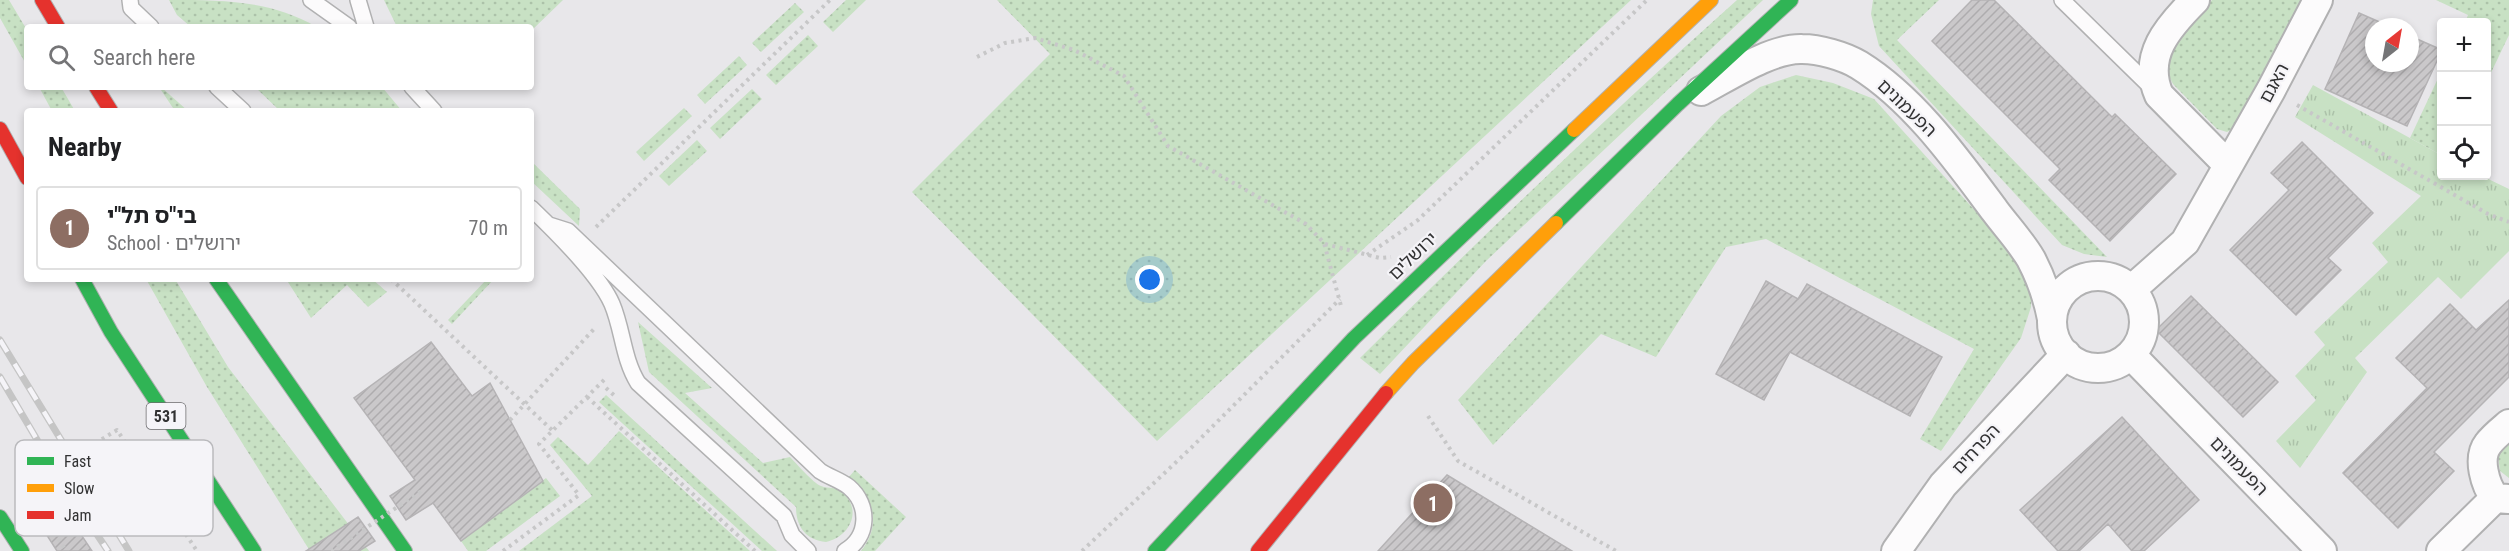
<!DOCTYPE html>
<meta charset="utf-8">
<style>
:root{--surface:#fff;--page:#f6f6f6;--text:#202124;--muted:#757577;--line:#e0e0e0;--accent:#727173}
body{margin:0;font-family:"Roboto Condensed","Noto Sans Hebrew",sans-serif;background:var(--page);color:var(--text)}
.controls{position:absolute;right:18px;top:18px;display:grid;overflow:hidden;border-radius:6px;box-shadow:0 3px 9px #0003}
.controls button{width:54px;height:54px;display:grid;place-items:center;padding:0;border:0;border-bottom:2px solid var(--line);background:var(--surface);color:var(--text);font:30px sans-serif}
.compass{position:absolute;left:2365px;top:18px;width:54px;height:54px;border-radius:50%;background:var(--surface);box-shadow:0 3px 9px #0003;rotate:31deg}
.you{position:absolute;left:1150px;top:280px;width:21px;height:21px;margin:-15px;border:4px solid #fff;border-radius:50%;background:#1a73e8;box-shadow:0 0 0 9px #1a73e833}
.badge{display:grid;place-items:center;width:39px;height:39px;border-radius:50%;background:var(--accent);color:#fff;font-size:20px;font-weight:700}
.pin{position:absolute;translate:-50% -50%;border:3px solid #fff;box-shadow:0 2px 6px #0006}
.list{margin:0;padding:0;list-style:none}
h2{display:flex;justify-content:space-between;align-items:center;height:78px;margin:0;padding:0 24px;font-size:26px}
h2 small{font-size:20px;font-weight:400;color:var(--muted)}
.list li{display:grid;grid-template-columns:39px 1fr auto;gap:18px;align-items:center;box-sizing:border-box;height:84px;margin:0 12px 12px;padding:0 12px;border:2px solid var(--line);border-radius:6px}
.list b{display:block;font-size:22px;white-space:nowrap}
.list p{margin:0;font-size:20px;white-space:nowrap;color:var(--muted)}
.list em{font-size:20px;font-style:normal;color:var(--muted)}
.icon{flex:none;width:33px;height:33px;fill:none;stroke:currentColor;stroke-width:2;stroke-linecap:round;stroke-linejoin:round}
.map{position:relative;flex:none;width:2509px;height:551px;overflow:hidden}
.search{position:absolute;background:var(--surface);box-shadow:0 3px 9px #0003;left:24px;top:24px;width:510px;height:66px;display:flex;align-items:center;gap:15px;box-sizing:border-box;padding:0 21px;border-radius:6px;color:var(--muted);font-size:22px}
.panel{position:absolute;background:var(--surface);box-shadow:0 3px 9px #0003;left:24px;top:108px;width:510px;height:174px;border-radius:6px}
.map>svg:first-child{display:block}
.grass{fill:url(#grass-dots)}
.park{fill:url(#park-tufts)}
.building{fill:url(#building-hatch);stroke:#b5b3b5;stroke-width:1.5}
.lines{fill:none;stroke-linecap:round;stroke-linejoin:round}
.lane-casing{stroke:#b1b1b2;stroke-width:18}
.street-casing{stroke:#b1b1b2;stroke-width:32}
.fast-casing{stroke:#b1b1b2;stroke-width:16}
.slow-casing{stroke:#b1b1b2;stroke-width:16}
.jam-casing{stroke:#b1b1b2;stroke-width:16}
.path{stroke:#c7c7c8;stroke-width:4;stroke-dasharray:3 4.5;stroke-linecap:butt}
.lane{stroke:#fcfbfc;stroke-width:15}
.street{stroke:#fcfbfc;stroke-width:28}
.fast{stroke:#30b455;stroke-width:14}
.slow{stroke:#ff9f0a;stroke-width:14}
.jam{stroke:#e5322d;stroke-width:14}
.rail-casing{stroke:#c5c5c5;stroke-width:7}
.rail{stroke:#f5f4f8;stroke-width:4.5;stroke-dasharray:14;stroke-linecap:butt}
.path-bridge{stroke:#c7c7c8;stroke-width:4;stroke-dasharray:3 4.5;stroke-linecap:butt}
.labels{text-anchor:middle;stroke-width:4.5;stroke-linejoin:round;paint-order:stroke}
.shield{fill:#f5f4f8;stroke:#6c6c6e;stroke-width:1.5}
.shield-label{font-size:16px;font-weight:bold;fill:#323233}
.street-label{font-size:18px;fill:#323233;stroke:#f5f4f8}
.key{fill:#f5f4f8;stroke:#bababd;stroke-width:1.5}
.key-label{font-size:16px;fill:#323233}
</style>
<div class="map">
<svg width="2509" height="551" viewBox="0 0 2509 551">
<defs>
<pattern id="grass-dots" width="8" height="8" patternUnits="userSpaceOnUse" patternTransform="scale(1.5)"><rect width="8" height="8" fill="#c8e1c4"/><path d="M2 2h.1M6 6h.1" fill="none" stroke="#acc2a9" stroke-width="1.8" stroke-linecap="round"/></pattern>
<pattern id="park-tufts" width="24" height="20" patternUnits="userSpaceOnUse" patternTransform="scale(1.5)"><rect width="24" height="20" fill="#c8e1c4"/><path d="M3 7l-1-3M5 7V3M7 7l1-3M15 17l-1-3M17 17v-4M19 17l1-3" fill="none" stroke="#acc2a9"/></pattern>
<pattern id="building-hatch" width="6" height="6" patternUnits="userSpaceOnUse" patternTransform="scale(1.5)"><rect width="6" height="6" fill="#cac8ca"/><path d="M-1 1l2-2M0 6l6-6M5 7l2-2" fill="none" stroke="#aeacae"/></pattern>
</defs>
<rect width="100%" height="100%" fill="#e8e7ea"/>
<!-- grass -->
<path class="grass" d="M 0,0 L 9,0 L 27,30 L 27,66 L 0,18 Z
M 169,0 C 224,0 269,0 317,27 L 191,27 L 177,15 Z
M 384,0 L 563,0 L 531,31 L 531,27 L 397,27 Z
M 846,0 L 866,0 L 833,32 L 823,22 Z
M 997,0 L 1631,0 L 1157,441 L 912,192 L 1050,54 Z
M 1737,0 L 1763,0 L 1486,261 L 1380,374 L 1360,358 C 1483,236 1607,116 1737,0 Z
M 1873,0 L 1939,0 L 1897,40 L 2107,257 L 2084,254 L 2062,245 L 1879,46 L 1871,14 Z
M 2212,0 L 2307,0 L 2235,128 L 2227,132 L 2217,129 L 2173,84 L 2165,69 L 2172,41 Z
M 2436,0 L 2509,0 L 2509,35 L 2487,81 L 2486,22 L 2465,22 L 2468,15 Z
M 795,3 L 804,12 L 761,52 L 752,43 Z
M 808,35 L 818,46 L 776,85 L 766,75 Z
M 739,56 L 747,65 L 705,104 L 697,95 Z
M 2441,72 L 2441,155 L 2410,138 Z
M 1796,75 L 1833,83 L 1874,99 L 2018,258 L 2032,284 L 2031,307 L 2021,338 L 1941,451 L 1920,439 L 1974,349 L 1766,239 L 1726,247 L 1656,357 L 1601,334 L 1493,445 L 1458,400 L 1721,116 L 1760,87 Z
M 39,87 L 61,87 L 75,111 L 52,111 Z
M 159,87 L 161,87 L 188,111 L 175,111 Z
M 255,87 L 382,87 L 402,111 L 280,111 Z
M 752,89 L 762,99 L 720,139 L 710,128 Z
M 684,108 L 692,116 L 644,161 L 636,152 Z
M 697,140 L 707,151 L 669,186 L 659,176 Z
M 531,161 L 580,209 L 579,226 L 531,181 Z
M 146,279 L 175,279 L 228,367 L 369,551 L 310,551 L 207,387 Z
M 286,279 L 372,279 L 387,292 L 368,307 L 347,285 L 311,318 Z
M 487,279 L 494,279 L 452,324 L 448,320 Z
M 638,322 L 712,388 L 685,393 L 763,463 L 790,457 C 797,464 813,483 821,486 C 829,489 836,486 843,493 C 863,511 849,537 826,542 C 806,540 796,527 796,507 L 649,372 Z
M 606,395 L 777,551 L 762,551 L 599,402 Z
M 619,431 L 750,551 L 519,551 L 592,496 L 550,445 L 558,437 L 588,465 Z
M 2509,440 L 2509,478 L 2500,471 L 2498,456 Z
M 855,470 L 906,517 L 875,551 L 861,551 C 882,525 874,496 848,478 Z
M 546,478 L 560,496 L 486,551 L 468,551 L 461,541 Z"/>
<!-- park -->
<path class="park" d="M 2313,85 L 2441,155 L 2442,176 L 2482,176 L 2509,189 L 2509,251 L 2461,299 L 2438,277 L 2355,358 L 2367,372 L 2300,468 L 2276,441 L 2316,400 L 2295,376 L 2325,345 L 2314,332 L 2388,262 L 2372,243 L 2421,196 L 2295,117 Z"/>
<!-- building -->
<path class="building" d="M 1972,0 L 1994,0 L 2112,117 L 2115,114 L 2176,174 L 2110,241 L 2049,180 L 2060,169 L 1932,41 Z
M 2359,13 L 2391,27 L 2374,27 L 2374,63 L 2410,63 L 2410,36 L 2442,50 L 2407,126 L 2325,89 Z
M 2302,142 L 2373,213 L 2328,258 L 2341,270 L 2296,315 L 2230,250 L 2289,190 L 2271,173 Z
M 1766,281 L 1798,299 L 1807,284 L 1942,357 L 1910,416 L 1790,352 L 1764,400 L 1716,374 Z
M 2191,296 L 2278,382 L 2243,417 L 2156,330 Z
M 2509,300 L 2509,377 L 2434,452 L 2454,471 L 2398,528 L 2343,473 L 2427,388 L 2396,358 L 2450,304 L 2476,330 Z
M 431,342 L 472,396 L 490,383 L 543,481 L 461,541 L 433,503 L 406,520 L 390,496 L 415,480 L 354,398 Z
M 2122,417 L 2199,500 L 2144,551 L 2132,551 L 2108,524 L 2079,551 L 2058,551 L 2020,510 Z
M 1447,475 L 1572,551 L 1378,551 Z
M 42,476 L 92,551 L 57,551 L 18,490 Z
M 358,517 L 375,541 L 359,551 L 306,551 Z"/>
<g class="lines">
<!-- lane casing -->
<g class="lane-casing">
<path id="lane" d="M 130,0 L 131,8 L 151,27
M 311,0 L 349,27
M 358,0 L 366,27
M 2062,0 L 2154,90
M 217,87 L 243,111
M 412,87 L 434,111
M 531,208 C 555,231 599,274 612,304 C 623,330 623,359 638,383 L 784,516 L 792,535 L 808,551
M 549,225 L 568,231 L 820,471 C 829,477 840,480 849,487 C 870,505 869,537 845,551"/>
</g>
<!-- street casing -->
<g class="street-casing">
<path id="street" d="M 2195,0 C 2168,27 2142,56 2159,95 L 2228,165
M 1701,91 C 1728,77 1771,48 1802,49 C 1819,49 1844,56 1859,65 C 1914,99 1957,160 1995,211 C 2007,227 2021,242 2031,259 C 2041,278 2048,298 2052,319
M2052 322a46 46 0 1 1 92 0a46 46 0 1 1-92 0Z
M 2131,290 L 2185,242 L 2271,90 L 2318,0
M 2131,355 L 2322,551
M 2495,498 C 2485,485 2477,458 2488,444 C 2493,437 2502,430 2509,424
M 1896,551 L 1943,485 L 2066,354
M 2441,551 L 2495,498 L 2509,499"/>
</g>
<!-- fast casing -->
<g class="fast-casing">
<path id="fast" d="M 1556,223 L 1678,104 L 1791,0
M 82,279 L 111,332 L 254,551
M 216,279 L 405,551
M 0,517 L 22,551
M 1155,551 L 1354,338 L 1574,130"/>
</g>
<!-- slow casing -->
<g class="slow-casing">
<path id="slow" d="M 1574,130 L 1711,0
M 1386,393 L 1413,363 L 1556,223"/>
</g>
<!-- jam casing -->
<g class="jam-casing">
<path id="jam" d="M 42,0 L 58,27
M 96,87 L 111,111
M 0,129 L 27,178
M 1258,551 L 1386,393"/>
</g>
<!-- path -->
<path class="path" d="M 977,57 L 1005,43 L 1035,38 L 1074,50 L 1124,76 L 1168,146 L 1306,224 L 1324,243 L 1341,306
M 2297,105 L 2488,214 L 2509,222
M 596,227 L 830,0
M 1325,244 L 1380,258 L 1391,257
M 1367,255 L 1418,220 L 1647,0
M 391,279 L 553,431
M 606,388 L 617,398
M 587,397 L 755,551
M 1428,416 L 1458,461 L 1616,551
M 510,420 L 594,329
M 89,447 L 117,430 L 197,551
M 42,476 L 25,485 L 66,551
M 503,551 L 579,495 L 539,444 L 605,379
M 1082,551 L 1191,448 L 1340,299"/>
<!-- lane -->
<use href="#lane" class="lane"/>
<!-- street -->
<use href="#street" class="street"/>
<!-- fast -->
<use href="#fast" class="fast"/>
<!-- slow -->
<use href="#slow" class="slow"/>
<!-- jam -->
<use href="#jam" class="jam"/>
<!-- rail casing -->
<g class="rail-casing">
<path id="rail" d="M 0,340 L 129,551
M 0,377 L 62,482 L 108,551"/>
</g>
<!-- rail -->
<use href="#rail" class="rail"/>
<!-- path-bridge -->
<path class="path-bridge" d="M 331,551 L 423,490"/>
</g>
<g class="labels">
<!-- shield labels -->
<rect class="shield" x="146.5" y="403" width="39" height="26" rx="4.5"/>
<g class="shield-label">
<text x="166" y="422">531</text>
</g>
<!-- street labels -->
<g class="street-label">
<text transform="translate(2274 83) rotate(-62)" y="6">האגם</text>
<text transform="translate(1907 108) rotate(44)" y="6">הפעמונים</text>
<text transform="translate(1413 256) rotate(-44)" y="6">ירושלים</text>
<text transform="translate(1976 449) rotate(-47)" y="6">הפרחים</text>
<text transform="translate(2239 466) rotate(46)" y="6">הפעמונים</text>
</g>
</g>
<!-- legend -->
<rect x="15" y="440" width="198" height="96" rx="9" class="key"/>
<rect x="27" y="457" width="27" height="8" fill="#30b455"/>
<rect x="27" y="484" width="27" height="8" fill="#ff9f0a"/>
<rect x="27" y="511" width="27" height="8" fill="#e5322d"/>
<g class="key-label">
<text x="64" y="467">Fast</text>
<text x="64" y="494">Slow</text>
<text x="64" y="521">Jam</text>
</g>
</svg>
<div class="controls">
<button>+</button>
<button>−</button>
<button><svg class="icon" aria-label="locate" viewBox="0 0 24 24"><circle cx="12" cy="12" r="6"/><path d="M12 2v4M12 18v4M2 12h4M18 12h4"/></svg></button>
</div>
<svg class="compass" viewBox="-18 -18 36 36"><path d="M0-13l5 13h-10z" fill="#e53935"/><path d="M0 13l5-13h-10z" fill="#757577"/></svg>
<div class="you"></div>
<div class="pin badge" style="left:1433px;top:503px;background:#8d6e63">1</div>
<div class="search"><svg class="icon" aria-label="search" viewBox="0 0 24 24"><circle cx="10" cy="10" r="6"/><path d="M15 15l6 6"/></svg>Search here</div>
<section class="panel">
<h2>Nearby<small></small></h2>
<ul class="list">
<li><span class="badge" style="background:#8d6e63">1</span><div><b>בי&quot;ס תל&quot;י</b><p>School · ירושלים</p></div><em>70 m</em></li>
</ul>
</section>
</div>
